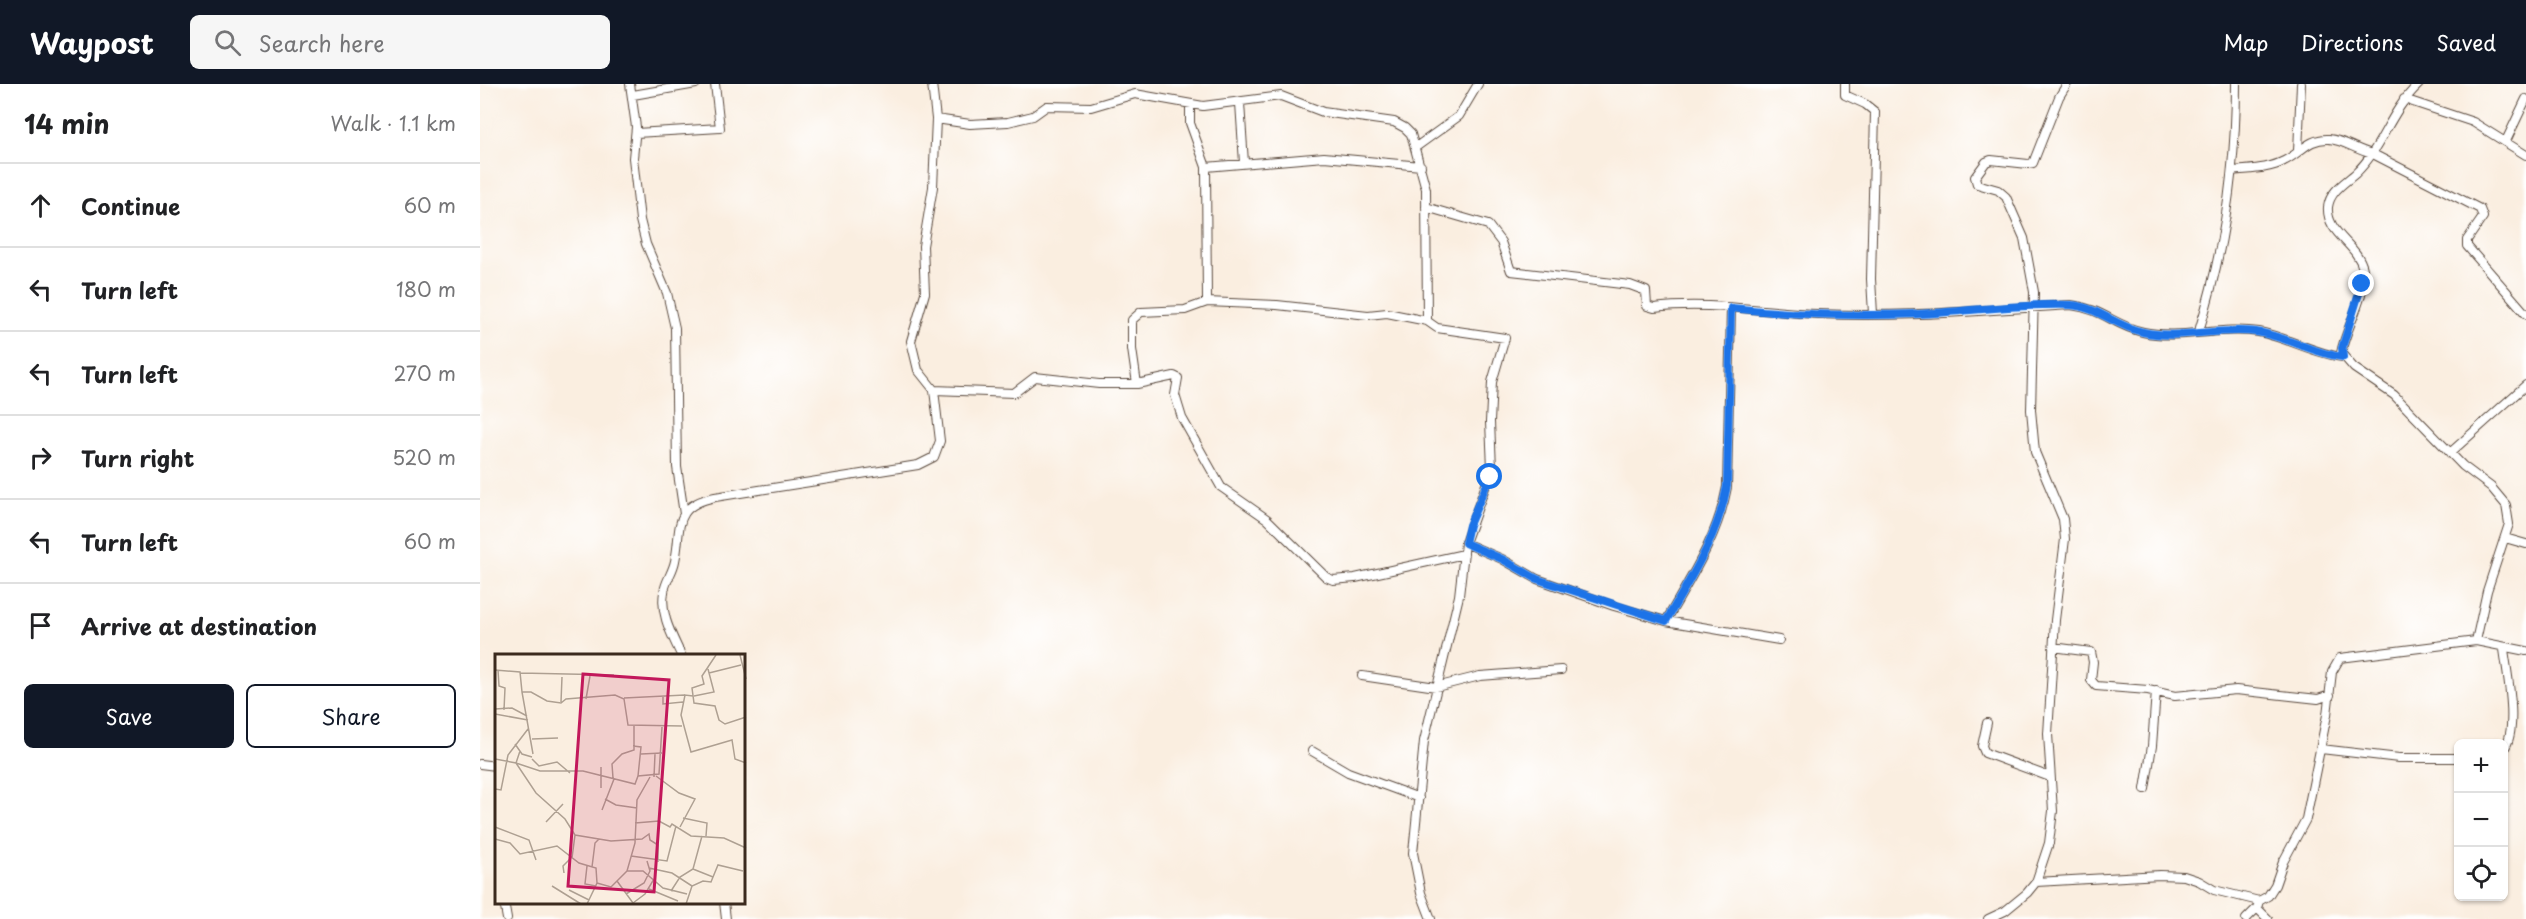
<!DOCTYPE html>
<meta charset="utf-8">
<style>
:root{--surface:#fff;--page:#f6f6f6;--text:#202124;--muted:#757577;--line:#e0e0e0;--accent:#111827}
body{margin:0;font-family:"Playpen Sans",sans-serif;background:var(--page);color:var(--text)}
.controls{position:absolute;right:18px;bottom:18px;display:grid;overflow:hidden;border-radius:9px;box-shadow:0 2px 4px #0004}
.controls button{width:54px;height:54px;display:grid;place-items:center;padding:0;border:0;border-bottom:2px solid var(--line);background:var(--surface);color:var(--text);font:30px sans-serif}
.stop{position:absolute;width:18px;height:18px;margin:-14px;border:4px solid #1a73e8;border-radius:50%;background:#fff}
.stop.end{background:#1a73e8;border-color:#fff;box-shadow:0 2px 6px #0008}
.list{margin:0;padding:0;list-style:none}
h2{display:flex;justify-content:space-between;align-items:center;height:78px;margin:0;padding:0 24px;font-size:26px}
h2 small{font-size:20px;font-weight:400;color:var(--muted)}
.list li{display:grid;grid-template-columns:39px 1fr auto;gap:18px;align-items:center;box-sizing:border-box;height:84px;padding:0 24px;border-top:2px solid var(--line)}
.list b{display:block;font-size:22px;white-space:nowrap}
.list em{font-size:20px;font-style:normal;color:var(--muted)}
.actions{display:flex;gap:12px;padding:18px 24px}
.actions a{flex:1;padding:14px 0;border:2px solid var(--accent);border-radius:9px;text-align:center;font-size:21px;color:var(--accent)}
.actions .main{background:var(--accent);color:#fff}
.icon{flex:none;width:33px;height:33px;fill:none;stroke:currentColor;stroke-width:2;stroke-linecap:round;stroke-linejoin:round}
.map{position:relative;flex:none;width:2046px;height:835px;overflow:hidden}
header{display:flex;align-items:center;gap:36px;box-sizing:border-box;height:84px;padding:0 30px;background:var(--accent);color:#fff}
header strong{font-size:28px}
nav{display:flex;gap:33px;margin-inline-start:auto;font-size:21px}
.search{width:420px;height:54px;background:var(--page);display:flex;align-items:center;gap:15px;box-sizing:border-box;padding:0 21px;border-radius:9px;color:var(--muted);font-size:22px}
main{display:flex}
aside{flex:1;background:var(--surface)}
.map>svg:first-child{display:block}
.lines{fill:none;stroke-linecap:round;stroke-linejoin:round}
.minor-casing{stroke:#58473b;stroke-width:10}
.minor{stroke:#fff;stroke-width:8}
.route{stroke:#1a73e8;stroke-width:8}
.inset-road{fill:none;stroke:#aea092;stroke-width:1.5}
.view{fill:#c2185b;fill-opacity:0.15;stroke:#c2185b;stroke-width:3}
.inset-edge{fill:none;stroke:#3b2a1e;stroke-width:3}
</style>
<header>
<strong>Waypost</strong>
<div class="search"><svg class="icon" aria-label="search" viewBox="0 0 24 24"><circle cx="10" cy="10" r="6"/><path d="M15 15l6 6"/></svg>Search here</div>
<nav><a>Map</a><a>Directions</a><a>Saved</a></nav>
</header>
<main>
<aside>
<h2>14 min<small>Walk · 1.1 km</small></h2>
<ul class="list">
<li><svg class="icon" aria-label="ahead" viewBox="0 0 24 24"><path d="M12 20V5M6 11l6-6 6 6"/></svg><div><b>Continue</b></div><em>60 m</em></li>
<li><svg class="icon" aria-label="left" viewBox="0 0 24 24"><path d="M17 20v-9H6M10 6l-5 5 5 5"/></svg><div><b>Turn left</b></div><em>180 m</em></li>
<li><svg class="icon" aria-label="left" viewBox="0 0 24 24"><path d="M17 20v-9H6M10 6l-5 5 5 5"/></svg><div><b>Turn left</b></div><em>270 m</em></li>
<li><svg class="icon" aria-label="right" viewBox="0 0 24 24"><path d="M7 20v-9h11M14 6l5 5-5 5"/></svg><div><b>Turn right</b></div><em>520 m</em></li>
<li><svg class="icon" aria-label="left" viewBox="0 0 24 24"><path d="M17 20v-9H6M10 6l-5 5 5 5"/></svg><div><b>Turn left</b></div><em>60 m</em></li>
<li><svg class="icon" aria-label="arrive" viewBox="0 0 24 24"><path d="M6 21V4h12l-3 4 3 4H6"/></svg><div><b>Arrive at destination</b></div></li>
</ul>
<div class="actions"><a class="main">Save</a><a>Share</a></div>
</aside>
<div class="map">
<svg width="2046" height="835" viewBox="0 0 2046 835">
<rect width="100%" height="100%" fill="#fff"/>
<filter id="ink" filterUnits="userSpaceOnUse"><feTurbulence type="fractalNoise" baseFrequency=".0167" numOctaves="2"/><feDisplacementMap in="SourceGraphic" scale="12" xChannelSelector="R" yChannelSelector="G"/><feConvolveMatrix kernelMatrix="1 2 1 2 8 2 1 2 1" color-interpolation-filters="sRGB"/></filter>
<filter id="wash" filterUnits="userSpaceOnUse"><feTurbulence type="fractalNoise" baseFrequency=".008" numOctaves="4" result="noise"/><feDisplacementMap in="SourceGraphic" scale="24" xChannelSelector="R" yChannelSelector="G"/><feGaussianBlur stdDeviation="1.35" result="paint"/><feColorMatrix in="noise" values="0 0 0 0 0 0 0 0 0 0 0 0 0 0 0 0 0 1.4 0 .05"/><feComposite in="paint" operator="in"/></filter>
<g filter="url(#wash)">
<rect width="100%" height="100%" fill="#faeee0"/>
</g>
<g filter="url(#ink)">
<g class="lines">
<!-- minor casing -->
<g class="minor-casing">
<path id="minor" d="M 150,0 L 156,43 L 153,74 L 160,136 L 166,160 L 187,209 L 195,244 L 197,383 L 204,430
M 1365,0 L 1365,11 L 1385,20 L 1395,28 L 1391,195 L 1393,230
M 1939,0 C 1909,28 1903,63 1876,89 C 1865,99 1850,107 1848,123 C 1846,150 1878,160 1883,185 C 1887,213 1866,242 1861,269 L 1874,284 L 1914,311 L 1983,382 L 2011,403 L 2026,421 L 2029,440 L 2007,507 L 1996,557
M 153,11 L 216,0
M 1924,15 L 1993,38 L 2046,71
M 760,19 L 764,79
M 710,20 L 710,39 L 726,83 L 727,218
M 456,35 L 490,40 L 528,38 L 553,32 L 567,22 L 611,23 L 655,10 L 723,22 L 801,12 L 843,28 L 914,38 L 925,44 L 931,50 L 946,105 L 947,237 L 957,244 L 1025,254 L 1012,298 L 1010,338 L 1012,384 L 985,459 L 979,512 L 944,657 L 933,769 L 941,809 L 951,835
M 156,49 L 240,44 L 235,0
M 2026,57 L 2046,15
M 936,63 L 979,32 L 998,0
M 1818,67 L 1821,0
M 726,83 L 844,73 L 941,82
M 1754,87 C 1770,85 1789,85 1804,77 C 1821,69 1828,54 1849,55 C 1864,56 1878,67 1893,70 L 2000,125 L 2003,133 L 1987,156 L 1987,162 L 2046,230
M 946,123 L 1008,141 L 1021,158 L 1031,187 L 1150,201 L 1166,207 L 1167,222 L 1174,224 C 1229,217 1283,228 1338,230 C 1422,234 1507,226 1591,221 C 1623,225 1635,242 1663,248 C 1700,256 1740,242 1779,248 C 1806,253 1838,271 1863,273
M 1719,247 C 1744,166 1756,85 1756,0
M 657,300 L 652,265 L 652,236 L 661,228 L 705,226 L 727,218 L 797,221 L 888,231 L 907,229 L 947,237
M 454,306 L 534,309 L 555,293 L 619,300 L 657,300 L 694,292 L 698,294 L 695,311 L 702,334 L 741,403 L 787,435 L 846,493 L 853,496 L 875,494 L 984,470
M 1970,369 L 2046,301
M 2025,454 L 2046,460
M 985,459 L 1022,475 L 1057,495 L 1134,522 L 1186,537 L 1299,556
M 1186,537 C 1211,493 1238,453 1247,403 L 1251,224
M 1573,563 L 1611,568 L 1613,578 L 1611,596 L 1616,602 L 1668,606 L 1695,612 L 1756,606 L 1838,615 L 1850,611
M 201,571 C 192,551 180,531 184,508 C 185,498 193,488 195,477 C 202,445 191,422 235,413 L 438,381 L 454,373 L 460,357 L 454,306 L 438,286 L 431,257 L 445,209 L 443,162 L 453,103 L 456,35 L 452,0
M 882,592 L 956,603 L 1000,592 L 1081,586
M 1507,639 L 1502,662 L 1505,669 L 1570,693
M 1841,665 L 1919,674 L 1978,674
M 2024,665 C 2039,645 2027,589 2024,565
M 832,667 L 868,688 L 939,714
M 0,680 L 16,682
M 1665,705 L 1672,662 L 1676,607
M 1556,798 L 1680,791 L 1704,792 L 1719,797 L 1734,806 L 1779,817
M 24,818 L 27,835
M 244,818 L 246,835
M 1777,824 L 1788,835
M 1508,835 L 1525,827 L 1547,809 L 1556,798 L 1569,759 L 1573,727 L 1568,650 L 1575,536 L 1585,455 L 1583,435 L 1555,368 L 1551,326 L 1554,208 L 1544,154 L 1526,113 L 1518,106 L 1497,100 L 1495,93 L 1506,78 L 1511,76 L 1548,80 L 1553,79 L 1579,13 L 1587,0
M 1766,835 L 1777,824 L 1779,817 L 1788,812 L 1795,801 L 1803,778 L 1826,735 L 1847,631 L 1852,588 L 1860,574 L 1996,557 L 2046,567"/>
</g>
<!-- minor -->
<use href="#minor" class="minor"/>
</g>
</g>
<g class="lines" filter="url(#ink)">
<!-- route -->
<path class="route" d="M 1010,393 L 989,441 L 985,459 L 1022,475 L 1057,495 L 1186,537 C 1211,493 1238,453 1247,402 L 1251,224 C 1313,231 1375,232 1437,230 C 1488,228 1540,219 1591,221 C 1619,223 1636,243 1663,248 C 1699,256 1738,243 1776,248 C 1806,252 1834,270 1863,273 L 1862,264 L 1882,200"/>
</g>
<!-- overview -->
<g transform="translate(15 570)">
<rect width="250" height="250" fill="#faeee0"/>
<path class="inset-road" d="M 221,1 L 207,22 L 209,30 L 197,34 L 199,49 L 220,52 L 224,66 L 230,70 L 251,63M 245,1 L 251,25M 0,16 L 25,18 L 27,38 L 36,38 L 52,47 L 66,49 L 71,45 L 120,41 L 129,45 L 133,71 L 187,72M 3,16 L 4,32 L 10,34 L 9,56M 25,19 L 119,21M 214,19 L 246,11M 27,38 L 38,100M 168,42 L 168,50 L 188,48M 198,42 L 190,41 L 186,61 L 196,98 L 237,86 L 240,105 L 251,109M 199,42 L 219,38 L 213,15M 129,44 L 190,41M 91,45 L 95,22M 66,48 L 67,23M 0,55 L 17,54 L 32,62M 0,60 L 33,66M 37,85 L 63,84M 20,90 L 27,100 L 37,103M 138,92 L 146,93 L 143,122M 25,97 L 21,109 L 45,117 L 88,117 L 140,130 L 143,122 L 164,120 L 167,73M 146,100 L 167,99M 0,105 L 21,109 L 41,139 L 70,165 L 80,181 L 116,187 L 147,185 L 154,180 L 155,186 L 163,191 L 163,208M 37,105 L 44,112 L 62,108 L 75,119M 161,122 L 184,139 L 200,145 L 185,173M 159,123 L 160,100M 118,124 L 117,110 L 127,100 L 139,96 L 139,71M 106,134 L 106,113M 0,135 L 6,136 L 13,101 L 33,75M 110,145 L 121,151 L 142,154M 107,156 L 119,125M 188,164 L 212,169 L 211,182M 51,168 L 68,150M 140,169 L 164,167 L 175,173 L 177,170 L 196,182 L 229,184 L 251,194M 0,173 L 34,186 L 41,206M 0,185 L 15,189 L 25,200 L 62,192 L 84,209 L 101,214 L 102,229 L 92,250M 136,202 L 172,207 L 181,172M 77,204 L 80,181M 92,212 L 90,230 L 101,232M 97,213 L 100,189 L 104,185M 154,214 L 177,219 L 197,232M 198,215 L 218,223 L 223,211 L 248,217M 132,217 L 140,189 L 142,146 L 155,123M 69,219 L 68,212 L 76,204M 122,227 L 138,249M 102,229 L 116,233 L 132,217 L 148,217 L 168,234 L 192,240M 57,232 L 86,250M 154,235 L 183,247M 74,236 L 94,246M 176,237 L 185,223 L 198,215 L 207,182M 131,240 L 149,229 L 155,217 L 152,207M 138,249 L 150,240 L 159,225M 191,250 L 197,232 L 208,227 L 216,228 L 218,223"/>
<path class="view" d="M 88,20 L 174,26 L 159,238 L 73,232 Z"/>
<rect width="250" height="250" class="inset-edge"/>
</g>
</svg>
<div class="controls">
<button>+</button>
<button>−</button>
<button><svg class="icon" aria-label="locate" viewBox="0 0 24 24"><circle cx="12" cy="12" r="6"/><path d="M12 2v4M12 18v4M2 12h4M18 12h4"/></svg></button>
</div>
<div class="stop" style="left:1010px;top:393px"></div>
<div class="stop end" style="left:1882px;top:200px"></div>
</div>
</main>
